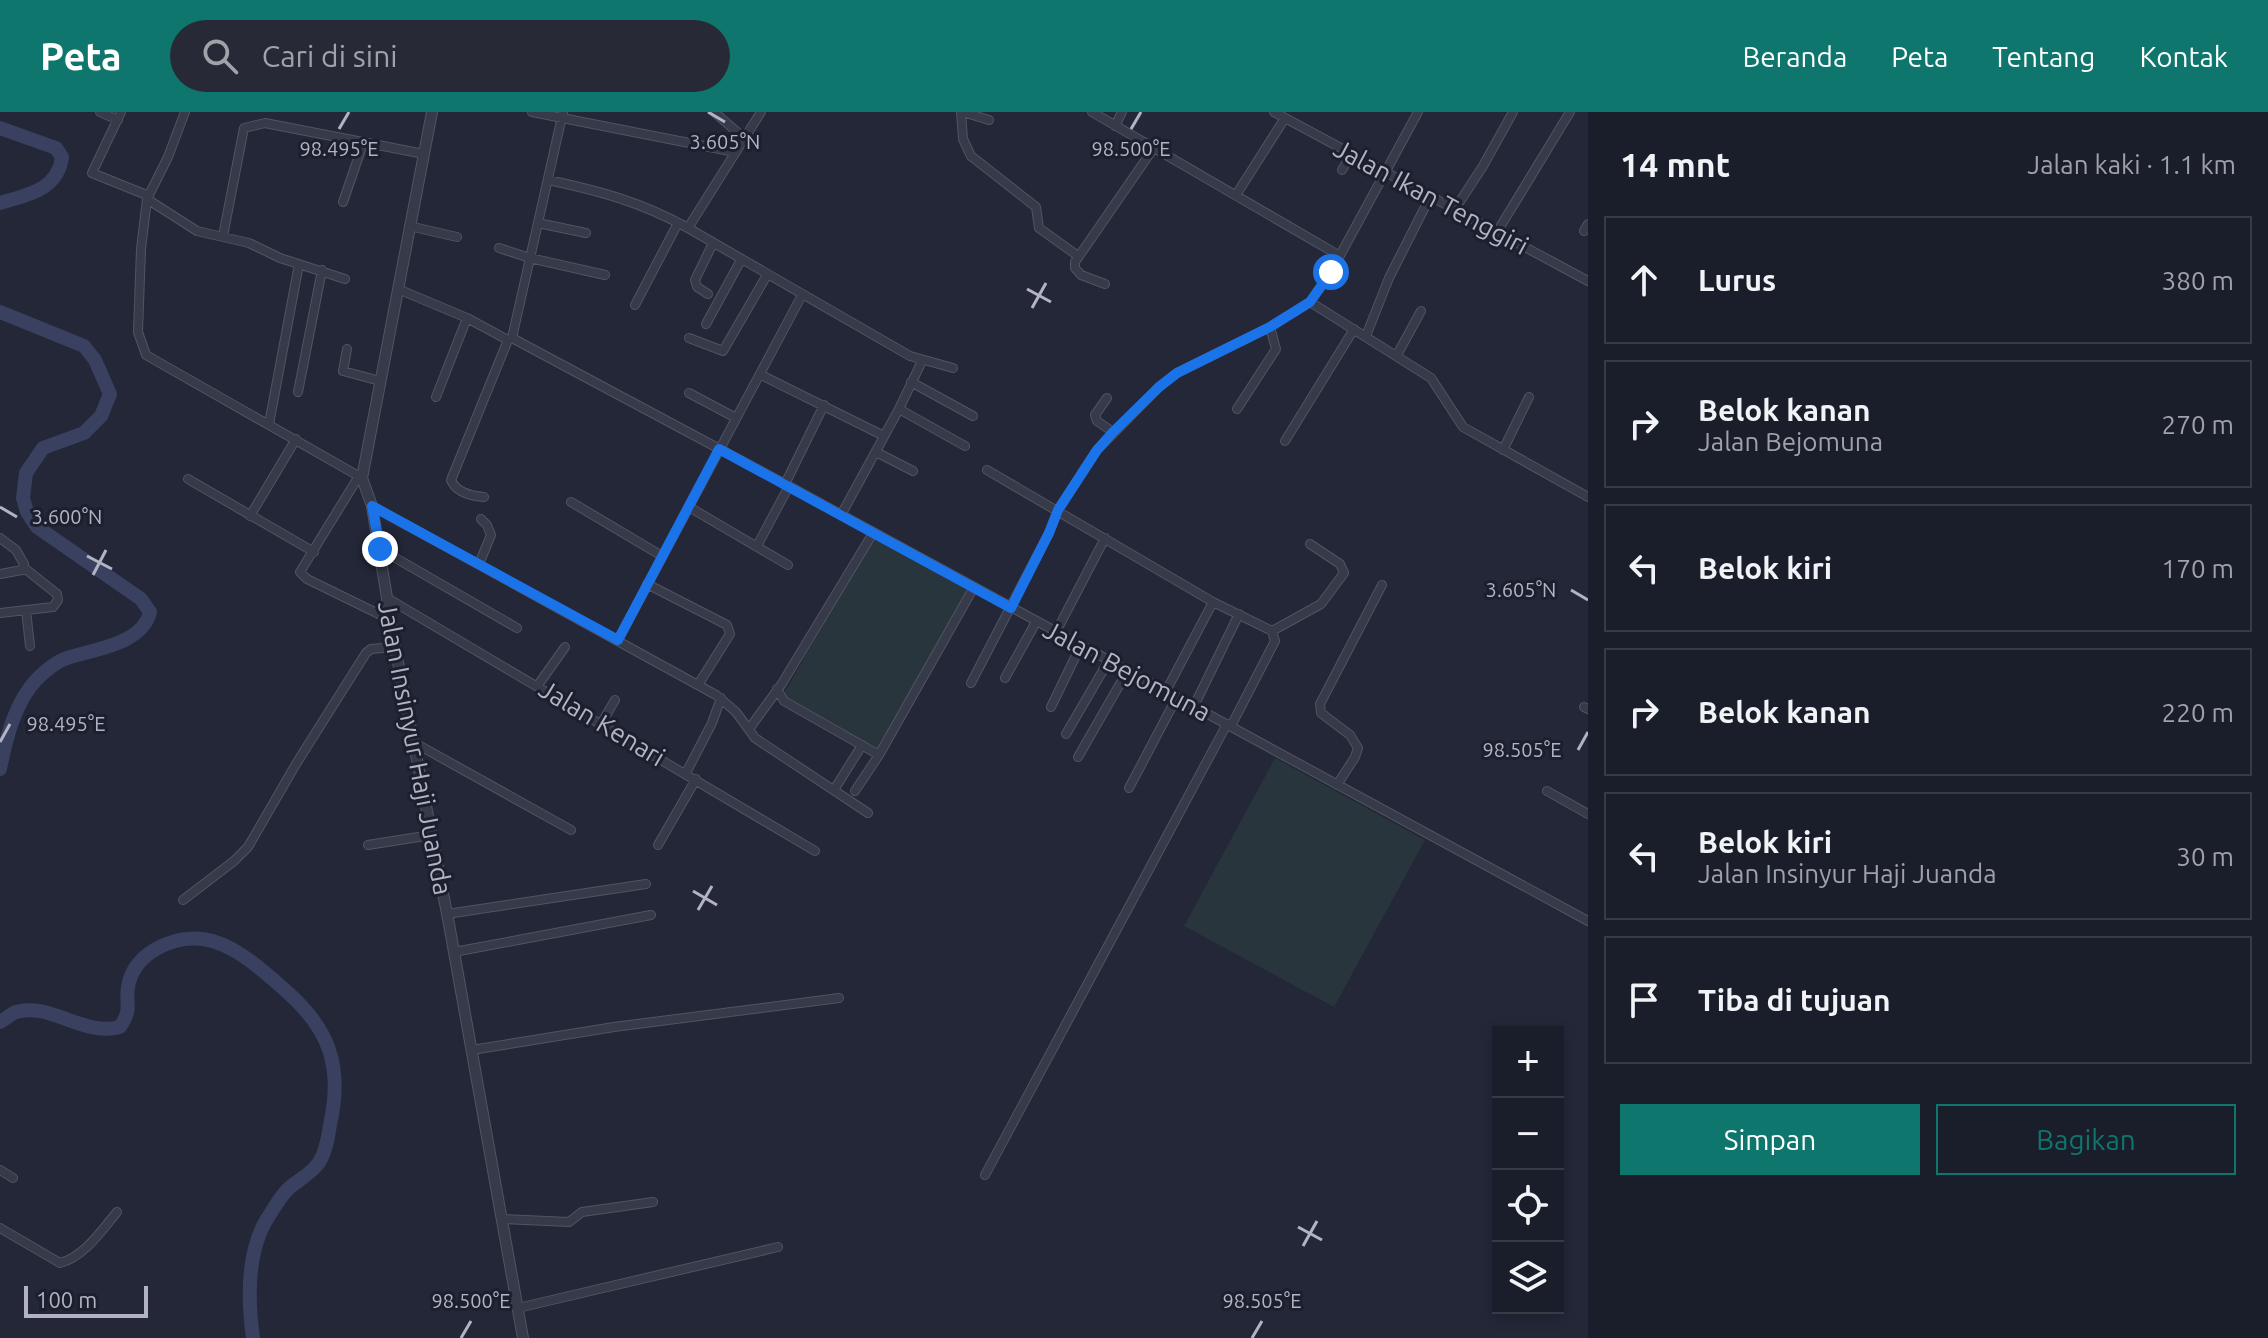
<!DOCTYPE html>
<html lang="id">
<meta charset="utf-8">
<style>
:root{--surface:#1a1d2a;--page:#272a36;--text:#f1f3f6;--muted:#9fa2a8;--line:#383b47;--accent:#0f766e}
body{margin:0;font-family:Ubuntu,sans-serif;background:var(--page);color:var(--text)}
.controls{position:absolute;right:24px;bottom:24px;display:grid;overflow:hidden;border-radius:0px;box-shadow:0 4px 12px #0003}
.controls button{width:72px;height:72px;display:grid;place-items:center;padding:0;border:0;border-bottom:2px solid var(--line);background:var(--surface);color:var(--text);font:40px sans-serif}
.scale{position:absolute;left:24px;bottom:20px;width:124px;box-sizing:border-box;padding-left:8px;border:4px solid #b2b4c4;border-top:0;font-size:22px;line-height:28px;white-space:nowrap;color:#b2b4c4;-webkit-text-stroke:6px #1c1f2d;paint-order:stroke}
.stop{position:absolute;width:24px;height:24px;margin:-18px;border:6px solid #1a73e8;border-radius:50%;background:#fff}
.stop.end{background:#1a73e8;border-color:#fff;box-shadow:0 2px 8px #0008}
.list{margin:0;padding:0;list-style:none}
h2{display:flex;justify-content:space-between;align-items:center;height:104px;margin:0;padding:0 32px;font-size:34px}
h2 small{font-size:26px;font-weight:400;color:var(--muted)}
.list li{display:grid;grid-template-columns:52px 1fr auto;gap:24px;align-items:center;box-sizing:border-box;height:128px;margin:0 16px 16px;padding:0 16px;border:2px solid var(--line);border-radius:0px}
.list b{display:block;font-size:30px;white-space:nowrap}
.list p{margin:0;font-size:26px;white-space:nowrap;color:var(--muted)}
.list em{font-size:26px;font-style:normal;color:var(--muted)}
.actions{display:flex;gap:16px;padding:24px 32px}
.actions a{flex:1;padding:18px 0;border:2px solid var(--accent);border-radius:0px;text-align:center;font-size:28px;color:var(--accent)}
.actions .main{background:var(--accent);color:#fff}
.icon{flex:none;width:44px;height:44px;fill:none;stroke:currentColor;stroke-width:2;stroke-linecap:round;stroke-linejoin:round}
.map{position:relative;flex:none;width:1588px;height:1226px;overflow:hidden}
header{display:flex;align-items:center;gap:48px;box-sizing:border-box;height:112px;padding:0 40px;background:var(--accent);color:#fff}
header strong{font-size:38px}
nav{display:flex;gap:44px;margin-inline-start:auto;font-size:28px}
.search{width:560px;height:72px;background:var(--page);display:flex;align-items:center;gap:20px;box-sizing:border-box;padding:0 28px;border-radius:44px;color:var(--muted);font-size:30px}
main{display:flex}
aside{flex:1;background:var(--surface)}
.map>svg:first-child{display:block}
.green{fill:#28353c}
.lines{fill:none;stroke-linecap:round;stroke-linejoin:round}
.river{stroke:#3a405f;stroke-width:14}
.minor-casing{stroke:#525463;stroke-width:10}
.tertiary-casing{stroke:#525463;stroke-width:12}
.minor{stroke:#373a48;stroke-width:8}
.tertiary{stroke:#373a48;stroke-width:10}
.route{stroke:#1a73e8;stroke-width:10}
.ticks{fill:none;stroke:#b2b4c4;stroke-width:3}
.labels{text-anchor:middle;stroke-width:6;stroke-linejoin:round;paint-order:stroke}
.street-label{font-size:26px;fill:#b2b4c4;stroke:#1c1f2d}
.ticks-label{font-size:20px;text-anchor:middle;fill:#b2b4c4;stroke:#1c1f2d;stroke-width:6;stroke-linejoin:round;paint-order:stroke}
</style>
<header>
<strong>Peta</strong>
<div class="search"><svg class="icon" aria-label="search" viewBox="0 0 24 24"><circle cx="10" cy="10" r="6"/><path d="M15 15l6 6"/></svg>Cari di sini</div>
<nav><a>Beranda</a><a>Peta</a><a>Tentang</a><a>Kontak</a></nav>
</header>
<main>
<div class="map">
<svg width="1588" height="1226" viewBox="0 0 1588 1226">
<rect width="100%" height="100%" fill="#232738"/>
<!-- green -->
<path class="green" d="M 873,425 L 968,479 L 877,637 L 783,583 Z
M 1275,646 L 1425,728 L 1334,895 L 1184,814 Z"/>
<g class="lines">
<!-- river -->
<path class="river" d="M 0,16 L 56,36 L 62,45 C 58,78 27,83 0,91
M 0,200 L 84,234 L 95,248 L 110,282 L 101,304 L 84,321 L 43,336 L 26,361 L 23,386 L 27,400 L 37,415 L 141,487 L 150,500 C 142,534 90,537 62,548 C 54,552 44,560 37,567 C 15,590 6,626 0,657
M 0,910 C 5,907 11,902 16,900 C 50,890 84,925 120,915 C 133,895 125,894 128,875 C 133,842 172,823 203,827 C 234,831 263,859 285,878 C 330,917 343,955 330,1013 C 328,1026 325,1044 317,1053 C 309,1063 297,1069 288,1077 C 279,1086 271,1101 264,1112 C 247,1145 248,1190 253,1226"/>
<!-- minor casing -->
<g class="minor-casing">
<path id="minor" d="M 100,0 L 118,8
M 121,0 L 92,61 L 149,84
M 185,0 L 168,45 L 147,87 L 141,137 L 138,220 L 146,243 L 362,366
M 532,0 L 735,40
M 714,0 L 744,26
M 961,0 L 963,27 L 971,44 L 1036,95 L 1039,116 L 1078,144
M 963,0 L 989,8
M 1092,0 L 1340,144
M 1274,0 L 1588,169
M 1115,14 L 1122,0
M 1342,58 L 1352,41
M 548,68 C 600,79 641,90 688,116 L 910,244 L 953,256
M 1236,83 L 1285,6
M 147,87 L 197,119 L 249,131 L 280,146 L 345,167
M 343,90 L 364,29
M 1455,97 L 1483,54 L 1513,0
M 538,111 L 586,121
M 409,114 L 457,125
M 688,116 L 761,0
M 1584,119 L 1588,112
M 1497,120 L 1570,0
M 223,124 L 244,16 L 265,11 L 424,42
M 499,136 L 530,146 L 605,163
M 1105,172 L 1081,163 L 1075,156 L 1075,150 L 1153,37
M 398,177 L 467,206 L 508,228 L 512,226 L 785,372 L 1588,809
M 708,182 L 697,175 L 695,168 L 713,131
M 1310,190 L 1431,266 L 1463,315 L 1588,385
M 635,193 L 678,111
M 706,212 L 741,148
M 1366,224 L 1389,166 L 1430,85
M 512,226 L 563,0
M 689,226 L 723,239 L 767,163
M 347,237 L 343,259 L 380,269
M 1397,243 L 1421,199
M 761,263 L 884,324
M 911,270 L 973,304
M 298,280 L 322,158
M 689,281 L 736,306
M 436,285 L 467,206
M 1107,286 L 1095,303 L 1097,309 L 1113,320
M 899,297 L 965,334
M 1237,297 L 1276,237 L 1270,215
M 269,312 L 299,152
M 1285,329 L 1354,217
M 1503,338 L 1529,285
M 876,340 L 913,359
M 987,358 L 1213,490 L 1272,519 L 1275,529 L 1231,614
M 359,364 L 300,460 L 307,467 L 391,508
M 188,367 L 314,440
M 785,372 L 824,293
M 484,385 C 471,384 456,380 451,368 L 508,228
M 571,390 L 662,444
M 372,394 L 716,583 L 736,600 L 755,626 L 868,701
M 689,395 L 788,453
M 841,403 L 899,297 L 922,249
M 250,404 L 296,327
M 0,426 L 16,438 L 24,452 L 22,458 L 0,462
M 757,434 L 789,374
M 380,437 L 517,516
M 479,452 L 491,423 L 487,413 L 481,407
M 647,472 L 727,513 L 730,522 L 698,573
M 387,486 L 815,739
M 26,498 L 30,534
M 0,501 L 53,495 L 58,488 L 57,482 L 23,455
M 1272,519 L 1321,492 L 1344,461 L 1340,452 L 1310,432
M 1056,520 L 1105,426
M 618,528 L 802,183
M 1005,566 L 1036,510
M 971,571 L 1049,421 L 1058,398 L 1097,338 L 1159,275 L 1177,261 L 1270,215 L 1310,190 L 1331,160 L 1418,0
M 538,573 L 565,535
M 777,577 L 784,589 L 879,643
M 1166,579 L 1213,490
M 1194,594 L 1239,502
M 1051,595 L 1081,533
M 1584,595 L 1588,597
M 601,612 L 615,588
M 749,617 L 781,573 L 873,421
M 1066,622 L 1109,548
M 413,630 L 571,718
M 1078,645 L 1128,558
M 686,661 L 712,611 L 721,586
M 1337,673 L 1355,645 L 1358,636 L 1350,623 L 1321,601 L 1320,592 L 1382,473
M 1129,676 L 1177,585
M 834,678 L 862,633
M 855,679 L 879,643 L 974,475
M 1547,679 L 1588,702
M 368,733 L 431,723
M 658,733 L 696,667
M 183,788 L 234,749 L 248,735 L 296,652 L 366,541 L 371,537 L 395,535
M 447,802 L 646,772
M 454,840 L 651,803
M 472,938 L 614,915 L 839,886
M 0,1058 L 13,1066
M 985,1063 L 1227,612
M 502,1107 L 569,1110 L 582,1100 L 653,1090
M 0,1116 L 60,1151 C 84,1145 102,1118 117,1100
M 518,1196 L 778,1135"/>
</g>
<!-- tertiary casing -->
<g class="tertiary-casing">
<path id="tertiary" d="M 432,0 L 362,366 L 372,394 L 395,535 L 449,812 L 523,1226"/>
</g>
<!-- minor -->
<use href="#minor" class="minor"/>
<!-- tertiary -->
<use href="#tertiary" class="tertiary"/>
</g>
<g class="lines">
<!-- route -->
<path class="route" d="M 380,437 L 372,394 L 618,528 L 719,337 L 1011,496 L 1049,421 L 1058,398 L 1097,338 L 1113,320 L 1159,275 L 1177,261 L 1270,215 L 1310,190 L 1331,160"/>
</g>
<!-- ticks -->
<path class="ticks" d="M 708,0 L 725,10M 339,17 L 349,0M 1131,17 L 1141,0M 1027,177 L 1051,190M 1032,196 L 1046,171M 0,395 L 17,405M 87,444 L 112,457M 93,463 L 106,438M 1571,478 L 1588,488M 0,630 L 10,612M 1578,638 L 1588,620M 693,779 L 717,793M 698,798 L 712,774M 1298,1115 L 1322,1128M 1303,1134 L 1317,1109M 461,1226 L 471,1209M 1252,1226 L 1262,1209"/>
<g class="labels">
<!-- street labels -->
<g class="street-label">
<text transform="translate(1431 85) rotate(28)" y="9">Jalan Ikan Tenggiri</text>
<text transform="translate(1127 559) rotate(28)" y="9">Jalan Bejomuna</text>
<text transform="translate(602 611) rotate(31)" y="9">Jalan Kenari</text>
<text transform="translate(415 636) rotate(79)" y="9">Jalan Insinyur Haji Juanda</text>
</g>
</g>
<g class="ticks-label">
<text x="725" y="37">3.605°N</text>
<text x="339" y="44">98.495°E</text>
<text x="1131" y="44">98.500°E</text>
<text x="67" y="412">3.600°N</text>
<text x="1521" y="485">3.605°N</text>
<text x="66" y="619">98.495°E</text>
<text x="1522" y="645">98.505°E</text>
<text x="471" y="1196">98.500°E</text>
<text x="1262" y="1196">98.505°E</text>
</g>
</svg>
<div class="controls">
<button>+</button>
<button>−</button>
<button><svg class="icon" aria-label="locate" viewBox="0 0 24 24"><circle cx="12" cy="12" r="6"/><path d="M12 2v4M12 18v4M2 12h4M18 12h4"/></svg></button>
<button><svg class="icon" aria-label="layers" viewBox="0 0 24 24"><path d="M12 4l9 5-9 5-9-5zM3 14l9 5 9-5"/></svg></button>
</div>
<div class="scale">100 m</div>
<div class="stop" style="left:1331px;top:160px"></div>
<div class="stop end" style="left:380px;top:437px"></div>
</div>
<aside>
<h2>14 mnt<small>Jalan kaki · 1.1 km</small></h2>
<ul class="list">
<li><svg class="icon" aria-label="ahead" viewBox="0 0 24 24"><path d="M12 20V5M6 11l6-6 6 6"/></svg><div><b>Lurus</b></div><em>380 m</em></li>
<li><svg class="icon" aria-label="right" viewBox="0 0 24 24"><path d="M7 20v-9h11M14 6l5 5-5 5"/></svg><div><b>Belok kanan</b><p>Jalan Bejomuna</p></div><em>270 m</em></li>
<li><svg class="icon" aria-label="left" viewBox="0 0 24 24"><path d="M17 20v-9H6M10 6l-5 5 5 5"/></svg><div><b>Belok kiri</b></div><em>170 m</em></li>
<li><svg class="icon" aria-label="right" viewBox="0 0 24 24"><path d="M7 20v-9h11M14 6l5 5-5 5"/></svg><div><b>Belok kanan</b></div><em>220 m</em></li>
<li><svg class="icon" aria-label="left" viewBox="0 0 24 24"><path d="M17 20v-9H6M10 6l-5 5 5 5"/></svg><div><b>Belok kiri</b><p>Jalan Insinyur Haji Juanda</p></div><em>30 m</em></li>
<li><svg class="icon" aria-label="arrive" viewBox="0 0 24 24"><path d="M6 21V4h12l-3 4 3 4H6"/></svg><div><b>Tiba di tujuan</b></div></li>
</ul>
<div class="actions"><a class="main">Simpan</a><a>Bagikan</a></div>
</aside>
</main>
